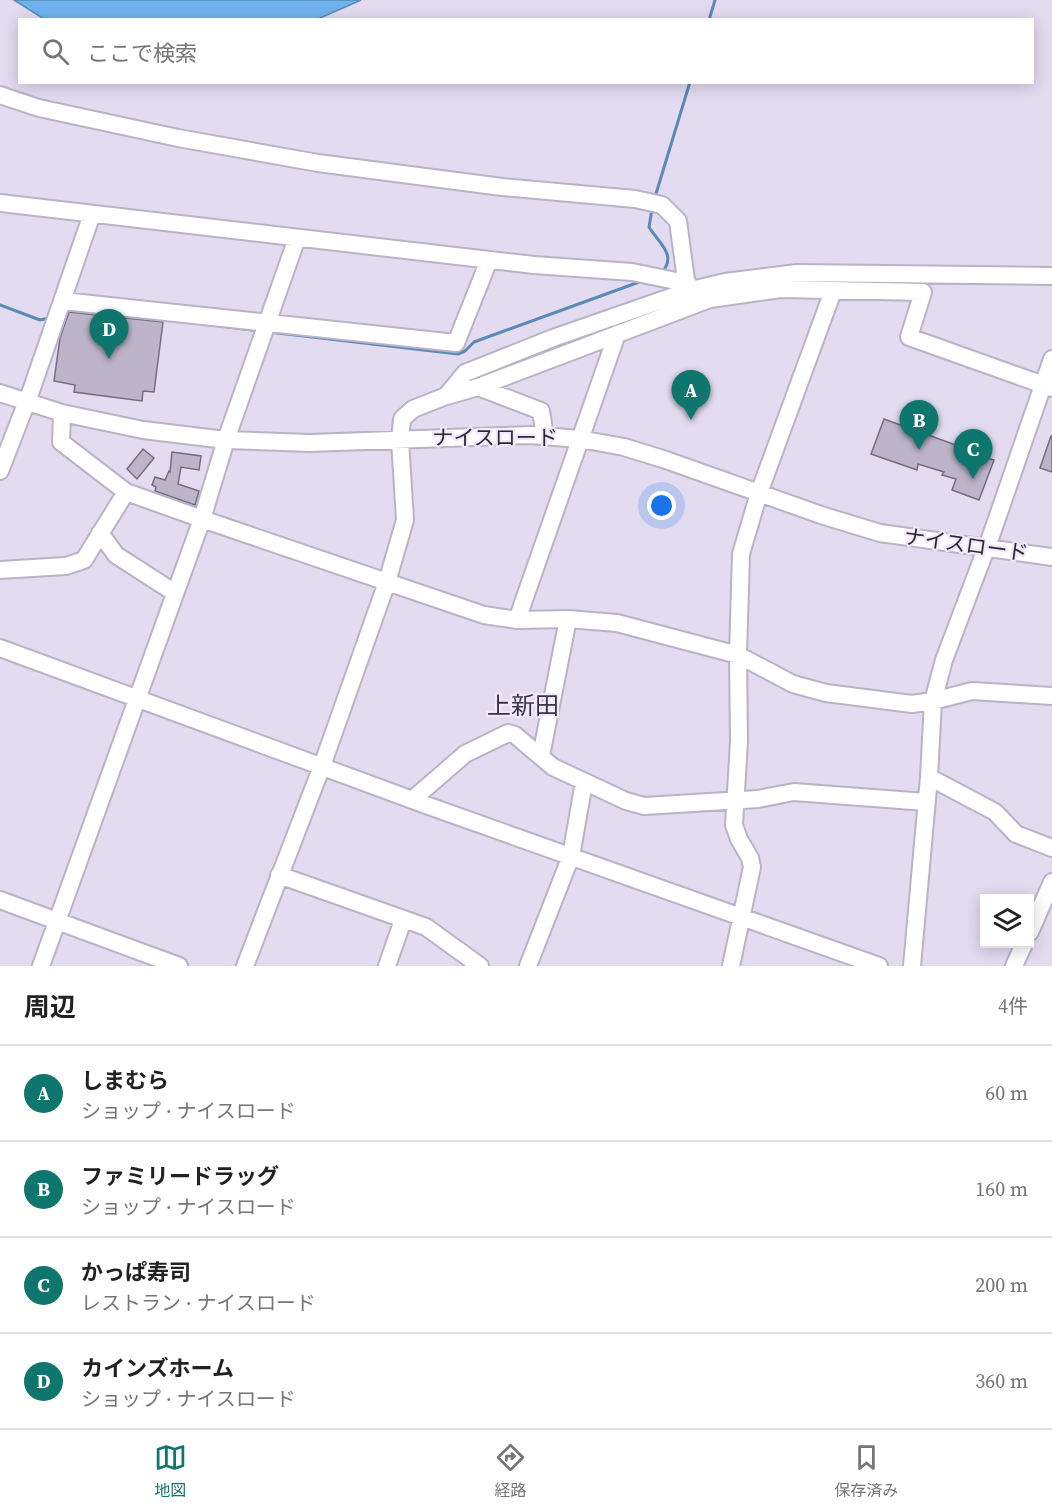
<!DOCTYPE html>
<html lang="ja">
<meta charset="utf-8">
<style>
:root{--surface:#fff;--page:#f6f6f6;--text:#222;--muted:#767676;--line:#e0e0e0;--accent:#0f766e}
body{margin:0;font-family:"Source Serif 4","Noto Sans JP",serif;background:var(--page);color:var(--text)}
.controls{position:absolute;right:18px;bottom:18px;display:grid;overflow:hidden;border-radius:0px;box-shadow:0 3px 15px #0003}
.controls button{width:54px;height:54px;display:grid;place-items:center;padding:0;border:0;border-bottom:2px solid var(--line);background:var(--surface);color:var(--text);font:30px sans-serif}
.you{position:absolute;left:662px;top:506px;width:21px;height:21px;margin:-15px;border:4px solid #fff;border-radius:50%;background:#1a73e8;box-shadow:0 0 0 9px #1a73e833}
.badge{display:grid;place-items:center;width:39px;height:39px;border-radius:50%;background:var(--accent);color:#fff;font-size:20px;font-weight:700}
.pin{position:absolute;translate:-50% -50px;filter:drop-shadow(0 2px 3px #0008)}
.pin::after{content:'';position:absolute;top:32px;width:21px;height:18px;background:inherit;clip-path:polygon(0 0,100% 0,50% 100%)}
.list{margin:0;padding:0;list-style:none}
h2{display:flex;justify-content:space-between;align-items:center;height:78px;margin:0;padding:0 24px;font-size:26px}
h2 small{font-size:20px;font-weight:400;color:var(--muted)}
.list li{display:grid;grid-template-columns:39px 1fr auto;gap:18px;align-items:center;box-sizing:border-box;height:96px;padding:0 24px;border-top:2px solid var(--line)}
.list b{display:block;font-size:22px;white-space:nowrap}
.list p{margin:0;font-size:20px;white-space:nowrap;color:var(--muted)}
.list em{font-size:20px;font-style:normal;color:var(--muted)}
.icon{flex:none;width:33px;height:33px;fill:none;stroke:currentColor;stroke-width:2;stroke-linecap:round;stroke-linejoin:round}
.map{position:relative;flex:none;width:1052px;height:966px;overflow:hidden}
.search{position:absolute;background:var(--surface);box-shadow:0 3px 15px #0003;left:18px;right:18px;top:18px;height:66px;display:flex;align-items:center;gap:15px;box-sizing:border-box;padding:0 21px;border-radius:0px;color:var(--muted);font-size:22px}
.sheet{height:462px;background:var(--surface)}
nav{display:flex;justify-content:space-around;align-items:center;box-sizing:border-box;height:84px;border-top:2px solid var(--line);background:var(--surface);font-size:16px;color:var(--muted)}
nav a{display:grid;justify-items:center;gap:3px}
nav .on{color:var(--accent)}
.map>svg:first-child{display:block}
.water{fill:#6db3ee;stroke:#5a8ab5;stroke-width:1.5}
.lines{fill:none;stroke-linecap:round;stroke-linejoin:round}
.stream{stroke:#5a8ab5;stroke-width:3}
.building{fill:#bdb4c9;stroke:#746d7f;stroke-width:1.5}
.minor-casing{stroke:#bab2c6;stroke-width:20}
.minor{stroke:#fff;stroke-width:16}
.labels{text-anchor:middle;stroke-width:4.5;stroke-linejoin:round;paint-order:stroke}
.street-label{font-size:21px;fill:#2d2931;stroke:#f1e8fd}
.quarter-label{font-size:24px;fill:#3a3344;stroke:#f1e8fd}
</style>
<div class="map">
<svg width="1052" height="966" viewBox="0 0 1052 966">
<rect width="100%" height="100%" fill="#e3dbf0"/>
<!-- water -->
<path class="water" d="M 14,0 L 361,0 L 318,19 L 44,19 Z"/>
<g class="lines">
<!-- stream -->
<path class="stream" d="M 709,20 L 715,0
M 655,197 L 690,82
M 652,209 L 649,227 C 657,241 678,255 662,272
M 0,305 L 40,320 L 49,318
M 204,324 L 260,331
M 269,332 L 458,354 L 465,351 L 474,342 L 642,281"/>
</g>
<!-- building -->
<path class="building" d="M 69,312 L 163,322 L 154,392 L 143,391 L 142,401 L 74,392 L 75,385 L 54,381 L 60,338 Z
M 884,419 L 964,448 L 963,451 L 994,460 L 979,500 L 952,490 L 956,479 L 942,475 L 944,472 L 918,464 L 917,470 L 871,454 Z
M 1051,436 L 1052,436 L 1052,472 L 1040,468 Z
M 143,449 L 154,458 L 137,479 L 127,469 Z
M 172,452 L 201,456 L 199,470 L 181,467 L 178,484 L 199,491 L 195,505 L 155,491 L 156,487 L 152,485 L 155,477 L 165,480 L 169,471 L 170,472 Z"/>
<g class="lines">
<!-- minor casing -->
<g class="minor-casing">
<path id="minor" d="M 0,95 L 39,108 L 178,138 L 318,163 L 502,187 L 635,199 L 662,205 L 678,221 L 686,280 L 691,290 L 710,299 L 781,289 L 923,292 L 909,337 L 1052,388
M 0,203 L 534,265 L 632,272 L 676,281 L 686,280
M 63,301 L 456,343 L 489,260
M 478,387 L 541,411 L 545,436
M 0,393 L 62,413 L 143,430 L 226,440 L 310,443 L 530,435 L 580,439 L 624,447 L 666,460 L 821,515 L 880,533 L 1052,557
M 447,396 L 478,387 L 710,299
M 62,413 L 61,442 L 126,492 L 202,519 L 484,615 L 517,620 L 568,619 L 617,623 L 738,655 L 793,684 L 826,693 L 912,704 L 933,701 L 972,691 L 1052,696
M 0,471 L 31,391 L 92,214
M 100,533 L 116,555 L 175,593
M 0,570 L 66,566 L 84,560 L 126,492
M 517,620 L 617,334
M 0,648 L 426,805 L 879,966
M 541,756 L 568,619
M 929,777 L 995,812 L 1016,834 L 1052,848
M 412,800 L 465,754 L 508,733 L 515,735 L 553,767 L 626,801 L 644,806 L 758,799 L 794,792 L 926,802
M 279,875 L 426,927 L 480,966
M 0,900 L 179,966
M 1030,932 L 1052,882
M 41,966 L 202,519 L 226,440 L 297,238
M 245,966 L 322,766 L 387,582 L 405,520 L 400,440 L 402,419 L 413,409 L 446,396 L 465,373 L 553,338 L 691,290 L 725,282 L 797,273 L 1052,276
M 387,966 L 403,920
M 528,966 L 571,856 L 584,782
M 731,966 L 752,867 L 750,858 L 739,839 L 734,825 L 739,741 L 738,655 L 741,554 L 759,493 L 833,291
M 912,966 L 929,777 L 933,701 L 944,660 L 992,533 L 1052,359
M 1014,966 L 1024,944"/>
</g>
<!-- minor -->
<use href="#minor" class="minor"/>
</g>
<g class="labels">
<!-- street labels -->
<g class="street-label">
<text x="495" y="445">ナイスロード</text>
<text transform="translate(966 545) rotate(8)" y="7">ナイスロード</text>
</g>
<!-- quarter labels -->
<g class="quarter-label">
<text x="523" y="714">上新田</text>
</g>
</g>
</svg>
<div class="controls">
<button><svg class="icon" aria-label="layers" viewBox="0 0 24 24"><path d="M12 4l9 5-9 5-9-5zM3 14l9 5 9-5"/></svg></button>
</div>
<div class="you"></div>
<div class="pin badge" style="left:691px;top:420px">A</div>
<div class="pin badge" style="left:919px;top:450px">B</div>
<div class="pin badge" style="left:973px;top:479px">C</div>
<div class="pin badge" style="left:109px;top:359px">D</div>
<div class="search"><svg class="icon" aria-label="search" viewBox="0 0 24 24"><circle cx="10" cy="10" r="6"/><path d="M15 15l6 6"/></svg>ここで検索</div>
</div>
<section class="sheet">
<h2>周辺<small>4件</small></h2>
<ul class="list">
<li><span class="badge">A</span><div><b>しまむら</b><p>ショップ · ナイスロード</p></div><em>60 m</em></li>
<li><span class="badge">B</span><div><b>ファミリードラッグ</b><p>ショップ · ナイスロード</p></div><em>160 m</em></li>
<li><span class="badge">C</span><div><b>かっぱ寿司</b><p>レストラン · ナイスロード</p></div><em>200 m</em></li>
<li><span class="badge">D</span><div><b>カインズホーム</b><p>ショップ · ナイスロード</p></div><em>360 m</em></li>
</ul>
</section>
<nav>
<a class="on"><svg class="icon" aria-label="map" viewBox="0 0 24 24"><path d="M3 6l6-2 6 2 6-2v14l-6 2-6-2-6 2zM9 4v14M15 6v14"/></svg>地図</a>
<a><svg class="icon" aria-label="directions" viewBox="0 0 24 24"><path d="M12 3l9 9-9 9-9-9zM9 14v-3h6M13 9l2 2-2 2"/></svg>経路</a>
<a><svg class="icon" aria-label="saved" viewBox="0 0 24 24"><path d="M7 4h10v16l-5-4-5 4z"/></svg>保存済み</a>
</nav>
